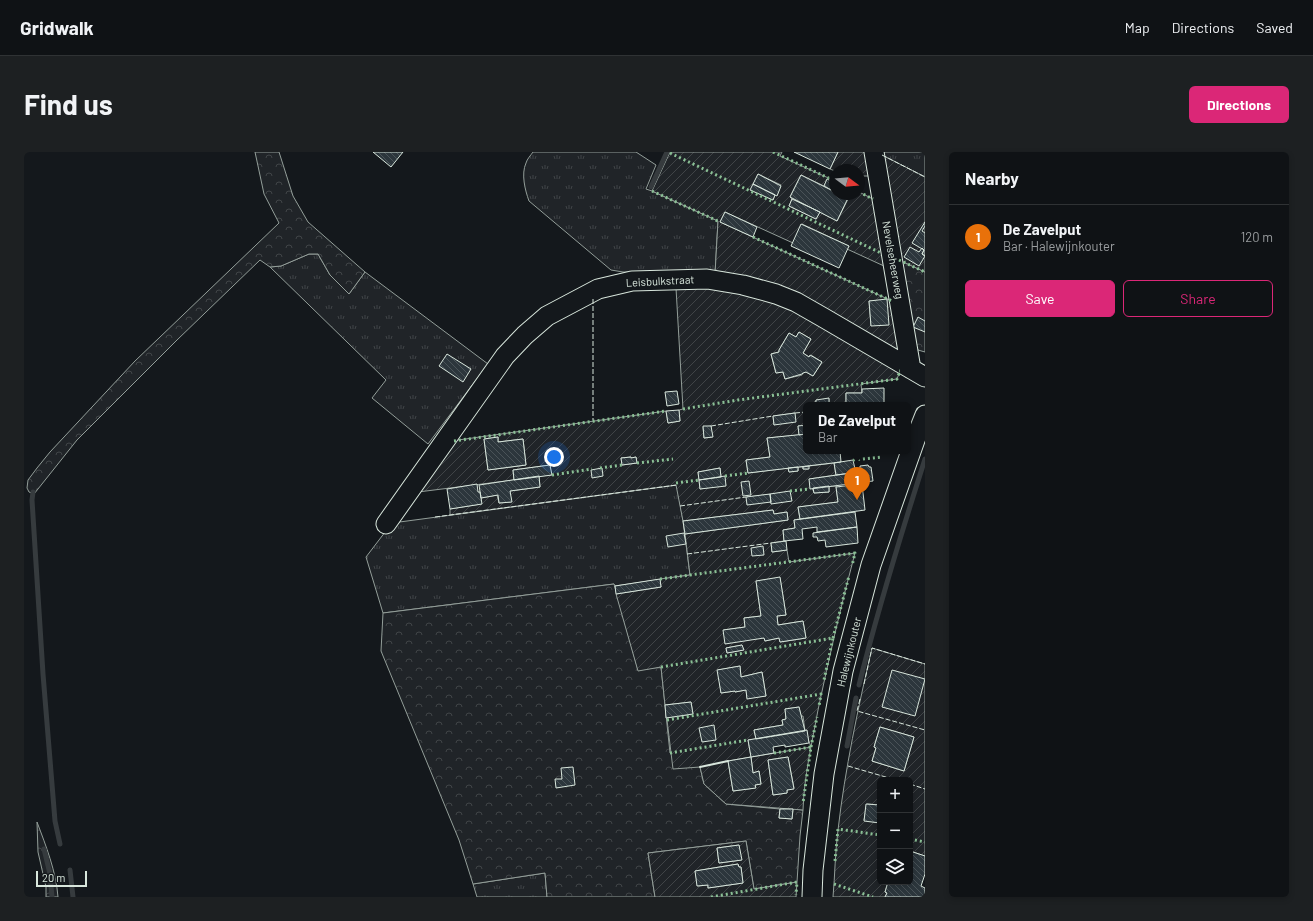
<!DOCTYPE html>
<meta charset="utf-8">
<style>
:root{--surface:#0f1215;--page:#1d2022;--text:#f1f3f6;--muted:#9b9ea0;--line:#2f3234;--accent:#db2777}
body{margin:0;font-family:Barlow,sans-serif;background:var(--page);color:var(--text)}
.controls{position:absolute;right:12px;bottom:12px;display:grid;overflow:hidden;border-radius:6px;box-shadow:0 2px 6px #0003}
.controls button{width:36px;height:36px;display:grid;place-items:center;padding:0;border:0;border-bottom:1px solid var(--line);background:var(--surface);color:var(--text);font:20px sans-serif}
.compass{position:absolute;left:805px;top:12px;width:36px;height:36px;border-radius:50%;background:var(--surface);box-shadow:0 2px 6px #0003;rotate:106deg}
.scale{position:absolute;left:12px;bottom:10px;width:51px;box-sizing:border-box;padding-left:4px;border:2px solid #d8e6dc;border-top:0;font-size:11px;line-height:14px;white-space:nowrap;color:#d8e6dc;-webkit-text-stroke:3px #14181c;paint-order:stroke}
.you{position:absolute;left:530px;top:305px;width:14px;height:14px;margin:-10px;border:3px solid #fff;border-radius:50%;background:#1a73e8;box-shadow:0 0 0 6px #1a73e833}
.badge{display:grid;place-items:center;width:26px;height:26px;border-radius:50%;background:var(--accent);color:#fff;font-size:13px;font-weight:700}
.pin{position:absolute;translate:-50% -33px;filter:drop-shadow(0 1px 2px #0008)}
.pin::after{content:'';position:absolute;top:21px;width:14px;height:12px;background:inherit;clip-path:polygon(0 0,100% 0,50% 100%)}
.popup{position:absolute;left:779px;top:250px;width:108px;height:52px;box-sizing:border-box;display:grid;place-content:center;border-radius:6px;background:var(--surface);filter:drop-shadow(0 1px 3px #0005);font-size:13px;white-space:nowrap;color:var(--muted)}
.popup b{font-size:15px;color:var(--text)}
.popup::after{content:'';position:absolute;left:50%;top:100%;margin-left:-8px;border:8px solid transparent;border-top-color:var(--surface)}
.list{margin:0;padding:0;list-style:none}
h2{display:flex;justify-content:space-between;align-items:center;height:52px;margin:0;padding:0 16px;font-size:17px}
h2 small{font-size:13px;font-weight:400;color:var(--muted)}
.list li{display:grid;grid-template-columns:26px 1fr auto;gap:12px;align-items:center;box-sizing:border-box;height:64px;padding:0 16px;border-top:1px solid var(--line)}
.list b{display:block;font-size:15px;white-space:nowrap}
.list p{margin:0;font-size:13px;white-space:nowrap;color:var(--muted)}
.list em{font-size:13px;font-style:normal;color:var(--muted)}
.actions{display:flex;gap:8px;padding:12px 16px}
.actions a{flex:1;padding:9px 0;border:1px solid var(--accent);border-radius:6px;text-align:center;font-size:14px;color:var(--accent)}
.actions .main{background:var(--accent);color:#fff}
.icon{flex:none;width:22px;height:22px;fill:none;stroke:currentColor;stroke-width:2;stroke-linecap:round;stroke-linejoin:round}
.map{position:relative;flex:none;width:901px;height:745px;overflow:hidden;border-radius:6px}
header{display:flex;align-items:center;gap:24px;box-sizing:border-box;height:56px;padding:0 20px;background:var(--surface);border-bottom:1px solid var(--line)}
header strong{font-size:19px}
nav{display:flex;gap:22px;margin-inline-start:auto;font-size:14px}
.intro{display:flex;align-items:center;justify-content:space-between;box-sizing:border-box;height:96px;padding:0 24px}
h1{margin:0;font-size:28px}
.button{padding:10px 18px;border-radius:6px;background:var(--accent);color:#fff;font-size:14px;font-weight:700}
main{display:flex;gap:24px;padding:0 24px}
aside{flex:1;background:var(--surface);border-radius:6px;box-shadow:0 2px 6px #0003}
.map>svg:first-child{display:block}
.grass{fill:url(#grass-tufts);stroke:#939e99}
.forest{fill:url(#forest-crowns);stroke:#939e99}
.garden{fill:url(#garden-furrows);stroke:#939e99;fill-rule:evenodd}
.lines{fill:none;stroke-linecap:round;stroke-linejoin:round}
.stream{stroke:#363b3e;stroke-width:5}
.building{fill:url(#building-back-hatch);stroke:#d8e6dc}
.minor-casing{stroke:#d8e6dc;stroke-width:21}
.minor{stroke:#14181c;stroke-width:19}
.hedge{stroke:#8ac095;stroke-width:3;stroke-dasharray:2 3;stroke-linecap:butt}
.fence{stroke:#d8e6dc;stroke-width:1;stroke-dasharray:5 2;stroke-linecap:butt}
.wall{stroke:#d8e6dc;stroke-width:2}
.labels{text-anchor:middle;stroke-width:3;stroke-linejoin:round;paint-order:stroke}
.street-label{font-size:11px;fill:#d8e6dc;stroke:#14181c}
</style>
<header>
<strong>Gridwalk</strong>
<nav><a>Map</a><a>Directions</a><a>Saved</a></nav>
</header>
<div class="intro"><h1>Find us</h1><a class="button">Directions</a></div>
<main>
<div class="map">
<svg width="901" height="745" viewBox="0 0 901 745">
<defs>
<pattern id="grass-tufts" width="24" height="20" patternUnits="userSpaceOnUse"><rect width="24" height="20" fill="#202428"/><path d="M3 7l-1-3M5 7V3M7 7l1-3M15 17l-1-3M17 17v-4M19 17l1-3" fill="none" stroke="#404447"/></pattern>
<pattern id="forest-crowns" width="20" height="18" patternUnits="userSpaceOnUse"><rect width="20" height="18" fill="#202428"/><path d="M2 6a3 3 0 1 1 6 0M12 15a3 3 0 1 1 6 0" fill="none" stroke="#404447"/></pattern>
<pattern id="garden-furrows" width="10" height="10" patternUnits="userSpaceOnUse"><rect width="10" height="10" fill="#202428"/><path d="M-1 1l2-2M0 10L10 0M9 11l2-2" fill="none" stroke="#404447"/></pattern>
<pattern id="building-back-hatch" width="6" height="6" patternUnits="userSpaceOnUse"><rect width="6" height="6" fill="#2c363c"/><path d="M-1 5l2 2M0 0l6 6M5-1l2 2" fill="none" stroke="#4a5358"/></pattern>
</defs>
<rect width="100%" height="100%" fill="#14181c"/>
<!-- grass -->
<path class="grass" d="M 509,0 L 612,0 L 632,13 L 622,37 L 628,39 L 694,69 L 691,122 L 599,120 L 587,118 L 505,49 C 501,38 497,22 502,11 C 503,7 507,3 509,0 Z
M 857,0 L 901,0 L 901,25 L 858,3 Z
M 285,102 L 294,102 L 306,123 L 325,142 L 341,120 L 464,212 L 404,292 L 348,246 L 362,228 L 246,115 L 257,114 Z
M 653,333 L 659,369 L 666,423 L 591,434 L 590,432 L 359,461 L 342,405 L 368,371 Z
M 521,721 L 523,745 L 453,745 L 449,732 Z"/>
<!-- forest -->
<path class="forest" d="M 231,0 L 255,0 L 269,44 L 284,70 L 341,120 L 325,142 L 306,123 L 294,102 L 285,102 L 257,114 L 246,115 L 236,108 L 153,188 L 53,288 L 10,342 L 5,340 L 3,336 L 4,328 L 13,316 L 26,300 L 111,209 L 255,71 L 240,42 Z
M 873,107 L 901,120 L 901,200 L 894,198 L 889,189 Z
M 590,432 L 614,518 L 637,515 L 646,601 L 676,615 L 680,632 L 702,652 L 756,657 L 755,666 L 768,667 L 769,657 L 779,658 L 776,684 L 773,730 L 730,737 L 722,689 L 624,701 L 631,745 L 523,745 L 521,721 L 449,732 L 435,688 L 357,499 L 359,461 Z
M 13,670 C 22,694 32,719 34,745 L 22,745 L 22,735 L 14,700 Z"/>
<!-- garden -->
<path class="garden" d="M 646,0 L 758,0 L 756,4 L 811,29 L 811,31 L 803,27 L 800,34 L 777,23 L 766,45 L 768,47 L 765,54 L 792,67 L 796,60 L 813,69 L 824,47 L 815,42 L 835,42 L 835,40 L 849,47 L 860,114 L 823,97 L 825,94 L 778,72 L 769,91 L 701,60 L 696,70 L 868,149 L 875,197 L 867,198 L 691,122 L 694,69 L 628,39 ZM 734,22 L 757,33 L 753,43 L 751,43 L 749,48 L 727,38 ZM 863,148 L 847,174 L 845,149 Z
M 814,0 L 841,0 L 846,24 L 835,24 L 835,18 L 811,18 L 811,19 L 806,17 Z
M 858,3 L 901,25 L 901,120 L 873,107 Z
M 686,135 L 727,142 L 765,155 L 876,219 L 873,227 L 837,232 L 838,241 L 822,241 L 822,253 L 805,253 L 805,247 L 792,248 L 792,250 L 788,251 L 788,253 L 782,253 L 782,273 L 774,274 L 775,283 L 743,286 L 746,305 L 722,308 L 724,321 L 764,316 L 765,320 L 774,319 L 774,315 L 779,315 L 779,317 L 784,317 L 785,314 L 810,311 L 812,323 L 785,327 L 790,341 L 805,340 L 805,334 L 812,334 L 814,350 L 774,355 L 776,367 L 770,368 L 771,376 L 759,378 L 760,389 L 747,391 L 748,400 L 763,398 L 765,410 L 831,401 C 817,453 805,506 794,558 C 788,591 780,625 779,658 L 702,652 L 680,632 L 676,615 L 649,617 L 643,568 L 644,568 L 642,566 L 669,562 L 667,550 L 641,553 L 637,515 L 614,519 L 592,442 L 637,435 L 636,427 L 666,423 L 661,382 L 764,368 L 763,360 L 750,362 L 749,358 L 659,369 L 652,333 L 426,363 L 426,357 L 457,352 L 457,346 L 473,343 L 475,351 L 487,350 L 486,339 L 516,335 L 515,324 L 527,323 L 526,313 L 489,318 L 490,328 L 394,340 L 427,289 L 642,259 L 644,271 L 656,269 L 655,258 L 659,257 L 652,136 ZM 775,180 L 787,187 L 779,201 L 785,205 L 787,203 L 798,210 L 789,224 L 782,220 L 779,221 L 778,223 L 761,227 L 759,220 L 752,221 L 747,202 L 755,200 L 755,198 L 765,181 L 772,185 ZM 771,261 L 750,273 L 749,264 ZM 687,274 L 688,285 L 680,286 L 679,275 ZM 474,285 L 474,290 L 499,287 L 502,313 L 464,318 L 460,287 ZM 607,305 L 607,306 L 612,305 L 613,311 L 598,313 L 597,306 ZM 696,316 L 697,325 L 702,333 L 676,337 L 674,320 ZM 766,340 L 767,349 L 747,350 L 723,345 ZM 756,426 L 762,463 L 753,464 L 754,473 L 779,469 L 782,486 L 756,490 L 755,486 L 741,489 L 740,486 L 700,478 L 721,475 L 720,466 L 737,464 L 732,429 ZM 718,493 L 719,498 L 703,501 L 702,496 ZM 716,514 L 717,525 L 738,520 L 742,544 L 723,546 L 722,538 L 711,540 L 711,539 L 697,541 L 694,518 ZM 775,555 L 777,564 L 779,564 L 781,579 L 787,595 L 727,605 L 724,588 L 732,587 L 730,578 L 759,573 L 758,568 L 762,567 L 761,557 ZM 727,605 L 729,621 L 735,619 L 737,632 L 731,633 L 731,636 L 709,639 L 704,609 ZM 764,605 L 770,636 L 763,638 L 763,641 L 749,643 L 744,608 Z
M 848,496 L 901,512 L 901,704 L 886,699 L 886,628 L 856,628 L 856,653 L 843,652 L 840,668 L 856,671 L 855,681 L 856,682 L 856,730 L 864,730 L 861,740 L 863,741 L 861,745 L 809,745 C 811,723 811,701 814,678 C 821,617 834,556 848,496 ZM 856,575 L 890,585 L 880,619 L 848,609 L 852,596 L 850,595 Z
M 722,689 L 730,737 L 773,730 L 772,745 L 631,745 L 624,701 ZM 715,693 L 717,708 L 695,711 L 693,696 ZM 714,712 L 715,715 L 717,715 L 719,731 L 684,736 L 684,733 L 674,734 L 671,719 Z"/>
<g class="lines">
<!-- stream -->
<path class="stream" d="M 627,35 L 643,0
M 9,340 L 8,348 L 19,522 L 31,669 L 36,692
M 835,533 C 854,457 877,382 901,307
M 823,594 L 832,546
M 20,697 L 26,722 L 28,745
M 46,718 L 49,745"/>
</g>
<!-- building -->
<path class="building" d="M 349,0 L 379,0 L 367,15 Z
M 770,0 L 814,0 L 806,17 Z
M 734,22 L 757,34 L 753,44 L 729,32 Z
M 777,23 L 811,40 L 811,42 L 815,42 L 824,46 L 813,69 L 766,45 Z
M 803,27 L 811,31 L 811,40 L 800,34 Z
M 729,32 L 751,43 L 749,48 L 726,38 Z
M 768,47 L 796,60 L 792,67 L 765,54 Z
M 701,60 L 733,75 L 729,85 L 696,70 Z
M 901,70 L 901,74 L 898,79 L 901,81 L 901,104 L 898,102 L 900,98 L 888,91 Z
M 777,72 L 825,94 L 815,116 L 767,94 Z
M 886,95 L 895,100 L 898,96 L 900,98 L 898,102 L 901,104 L 895,114 L 880,105 Z
M 863,147 L 865,173 L 847,174 L 845,149 Z
M 894,165 L 901,169 L 901,180 L 889,175 Z
M 775,180 L 787,187 L 779,201 L 785,205 L 786,203 L 798,210 L 789,224 L 782,220 L 779,221 L 778,222 L 761,227 L 759,220 L 752,221 L 747,202 L 755,200 L 755,198 L 765,181 L 772,185 Z
M 423,202 L 447,217 L 439,230 L 415,214 Z
M 860,236 L 860,252 L 822,253 L 822,241 L 838,241 L 838,237 Z
M 653,239 L 655,252 L 643,254 L 641,240 Z
M 805,246 L 805,253 L 788,253 L 788,251 L 792,250 L 792,248 Z
M 828,252 L 860,252 L 860,253 L 828,253 Z
M 655,258 L 656,269 L 644,271 L 642,259 Z
M 771,261 L 772,270 L 750,273 L 749,264 Z
M 782,273 L 782,282 L 775,283 L 774,274 Z
M 679,274 L 687,274 L 689,285 L 680,286 Z
M 782,282 L 782,299 L 816,299 L 817,310 L 724,321 L 722,308 L 746,305 L 743,286 Z
M 474,285 L 474,290 L 499,287 L 502,313 L 464,318 L 460,287 Z
M 607,305 L 607,306 L 612,305 L 613,311 L 598,313 L 597,306 Z
M 829,308 L 831,317 L 827,318 L 827,321 L 812,323 L 810,311 Z
M 526,313 L 528,323 L 490,328 L 489,318 Z
M 844,313 L 845,315 L 847,315 L 849,329 L 786,337 L 785,327 L 827,321 L 827,318 L 836,317 L 836,314 Z
M 785,314 L 785,317 L 779,317 L 779,315 Z
M 774,315 L 774,319 L 765,320 L 764,316 Z
M 578,316 L 579,324 L 568,326 L 567,318 Z
M 696,316 L 697,325 L 675,328 L 674,320 Z
M 515,324 L 516,335 L 486,339 L 488,350 L 475,351 L 474,343 L 457,346 L 455,333 Z
M 701,324 L 702,334 L 676,337 L 675,328 Z
M 725,329 L 727,343 L 719,344 L 717,330 Z
M 453,332 L 454,340 L 456,340 L 458,352 L 426,357 L 423,337 Z
M 838,332 L 841,358 L 776,367 L 774,355 L 814,350 L 812,335 Z
M 805,334 L 805,340 L 790,341 L 789,336 Z
M 766,339 L 768,349 L 747,352 L 746,342 Z
M 746,342 L 747,350 L 723,353 L 722,345 Z
M 749,358 L 750,362 L 763,360 L 764,368 L 661,382 L 659,369 Z
M 831,360 L 833,375 L 793,380 L 793,375 L 778,377 L 779,387 L 760,389 L 759,378 L 771,376 L 770,368 Z
M 833,375 L 834,391 L 802,395 L 801,388 L 794,389 L 793,385 L 789,385 L 789,381 Z
M 660,381 L 662,392 L 644,395 L 642,384 Z
M 762,389 L 763,398 L 748,400 L 747,391 Z
M 739,394 L 740,403 L 728,404 L 727,396 Z
M 756,425 L 762,463 L 753,464 L 754,473 L 779,469 L 782,486 L 756,490 L 755,486 L 741,489 L 740,486 L 701,492 L 699,478 L 721,475 L 720,466 L 737,464 L 732,429 Z
M 636,427 L 637,435 L 592,442 L 591,434 Z
M 718,493 L 720,498 L 703,501 L 702,496 Z
M 716,514 L 717,525 L 738,520 L 742,544 L 723,547 L 722,538 L 711,540 L 711,539 L 697,541 L 693,518 Z
M 868,518 L 901,527 L 891,564 L 858,555 Z
M 667,550 L 669,562 L 642,566 L 641,553 Z
M 775,555 L 781,579 L 732,587 L 730,578 L 759,573 L 758,568 L 762,567 L 761,557 Z
M 690,573 L 692,588 L 678,590 L 675,576 Z
M 856,575 L 890,585 L 880,619 L 848,609 L 852,596 L 850,595 Z
M 783,578 L 785,591 L 761,595 L 761,593 L 749,595 L 750,601 L 727,605 L 724,588 Z
M 727,605 L 729,621 L 735,619 L 737,632 L 731,633 L 732,636 L 709,639 L 704,609 Z
M 764,605 L 770,637 L 763,638 L 763,641 L 749,643 L 744,608 Z
M 549,615 L 551,633 L 532,636 L 531,627 L 538,627 L 537,616 Z
M 842,652 L 856,653 L 856,671 L 840,669 Z
M 756,657 L 769,657 L 768,667 L 755,666 Z
M 715,693 L 718,708 L 695,711 L 693,696 Z
M 886,699 L 901,704 L 901,722 L 897,734 L 901,736 L 901,745 L 861,745 L 863,741 L 861,740 L 864,730 L 886,730 Z
M 714,712 L 715,715 L 717,715 L 719,731 L 684,736 L 684,733 L 673,734 L 671,719 Z"/>
<g class="lines">
<!-- minor casing -->
<g class="minor-casing">
<path id="minor" d="M 850,0 L 887,217
M 362,372 L 481,204 L 501,183 L 523,164 L 574,137 L 608,129 L 683,127 L 719,133 L 752,142 L 772,150 L 800,166 L 901,225
M 788,745 L 789,718 L 800,622 L 819,519 L 847,413 L 891,288 L 901,263"/>
</g>
<!-- minor -->
<use href="#minor" class="minor"/>
<!-- hedge -->
<path class="hedge" d="M 749,0 L 811,29
M 646,1 L 857,101
M 628,39 L 696,70
M 835,40 L 849,47
M 729,85 L 868,149
M 875,108 L 901,120
M 659,257 L 714,248 L 873,227 L 876,219 L 875,219
M 430,289 L 642,259
M 829,308 L 858,305
M 613,311 L 649,307
M 576,316 L 598,313
M 528,323 L 568,317
M 701,324 L 724,321
M 652,331 L 675,328
M 766,339 L 786,337
M 636,427 L 831,401 L 828,414
M 809,486 L 825,424
M 637,515 L 809,486 L 800,528
M 643,568 L 797,542 L 795,554
M 787,595 L 793,565
M 646,601 L 724,588
M 750,601 L 787,595 L 779,651
M 886,687 L 901,690
M 811,709 L 814,677 L 856,683
M 810,732 L 849,745
M 687,745 L 773,730 L 772,743"/>
<!-- fence -->
<path class="fence" d="M 858,3 L 901,25
M 569,147 L 569,268
M 771,261 L 782,260
M 687,274 L 749,264
M 656,354 L 722,345
M 411,365 L 653,333
M 663,402 L 747,391
M 840,532 L 848,496 L 901,512
M 836,547 L 833,559 L 901,578
M 824,614 L 872,628
M 886,632 L 901,637"/>
<!-- wall -->
<path class="wall" d="M 676,615 L 704,609"/>
</g>
<g class="labels">
<!-- street labels -->
<g class="street-label">
<text transform="translate(869 108) rotate(80)" y="4">Nevelseheerweg</text>
<text transform="translate(636 129) rotate(-3)" y="4">Leisbulkstraat</text>
<text transform="translate(825 500) rotate(-76)" y="4">Halewijnkouter</text>
</g>
</g>
</svg>
<div class="controls">
<button>+</button>
<button>−</button>
<button><svg class="icon" aria-label="layers" viewBox="0 0 24 24"><path d="M12 4l9 5-9 5-9-5zM3 14l9 5 9-5"/></svg></button>
</div>
<svg class="compass" viewBox="-18 -18 36 36"><path d="M0-13l5 13h-10z" fill="#e53935"/><path d="M0 13l5-13h-10z" fill="#9b9ea0"/></svg>
<div class="scale">20 m</div>
<div class="you"></div>
<div class="pin badge" style="left:833px;top:348px;background:#e8710a">1</div>
<div class="popup"><b>De Zavelput</b>Bar</div>
</div>
<aside>
<h2>Nearby<small></small></h2>
<ul class="list">
<li><span class="badge" style="background:#e8710a">1</span><div><b>De Zavelput</b><p>Bar · Halewijnkouter</p></div><em>120 m</em></li>
</ul>
<div class="actions"><a class="main">Save</a><a>Share</a></div>
</aside>
</main>
